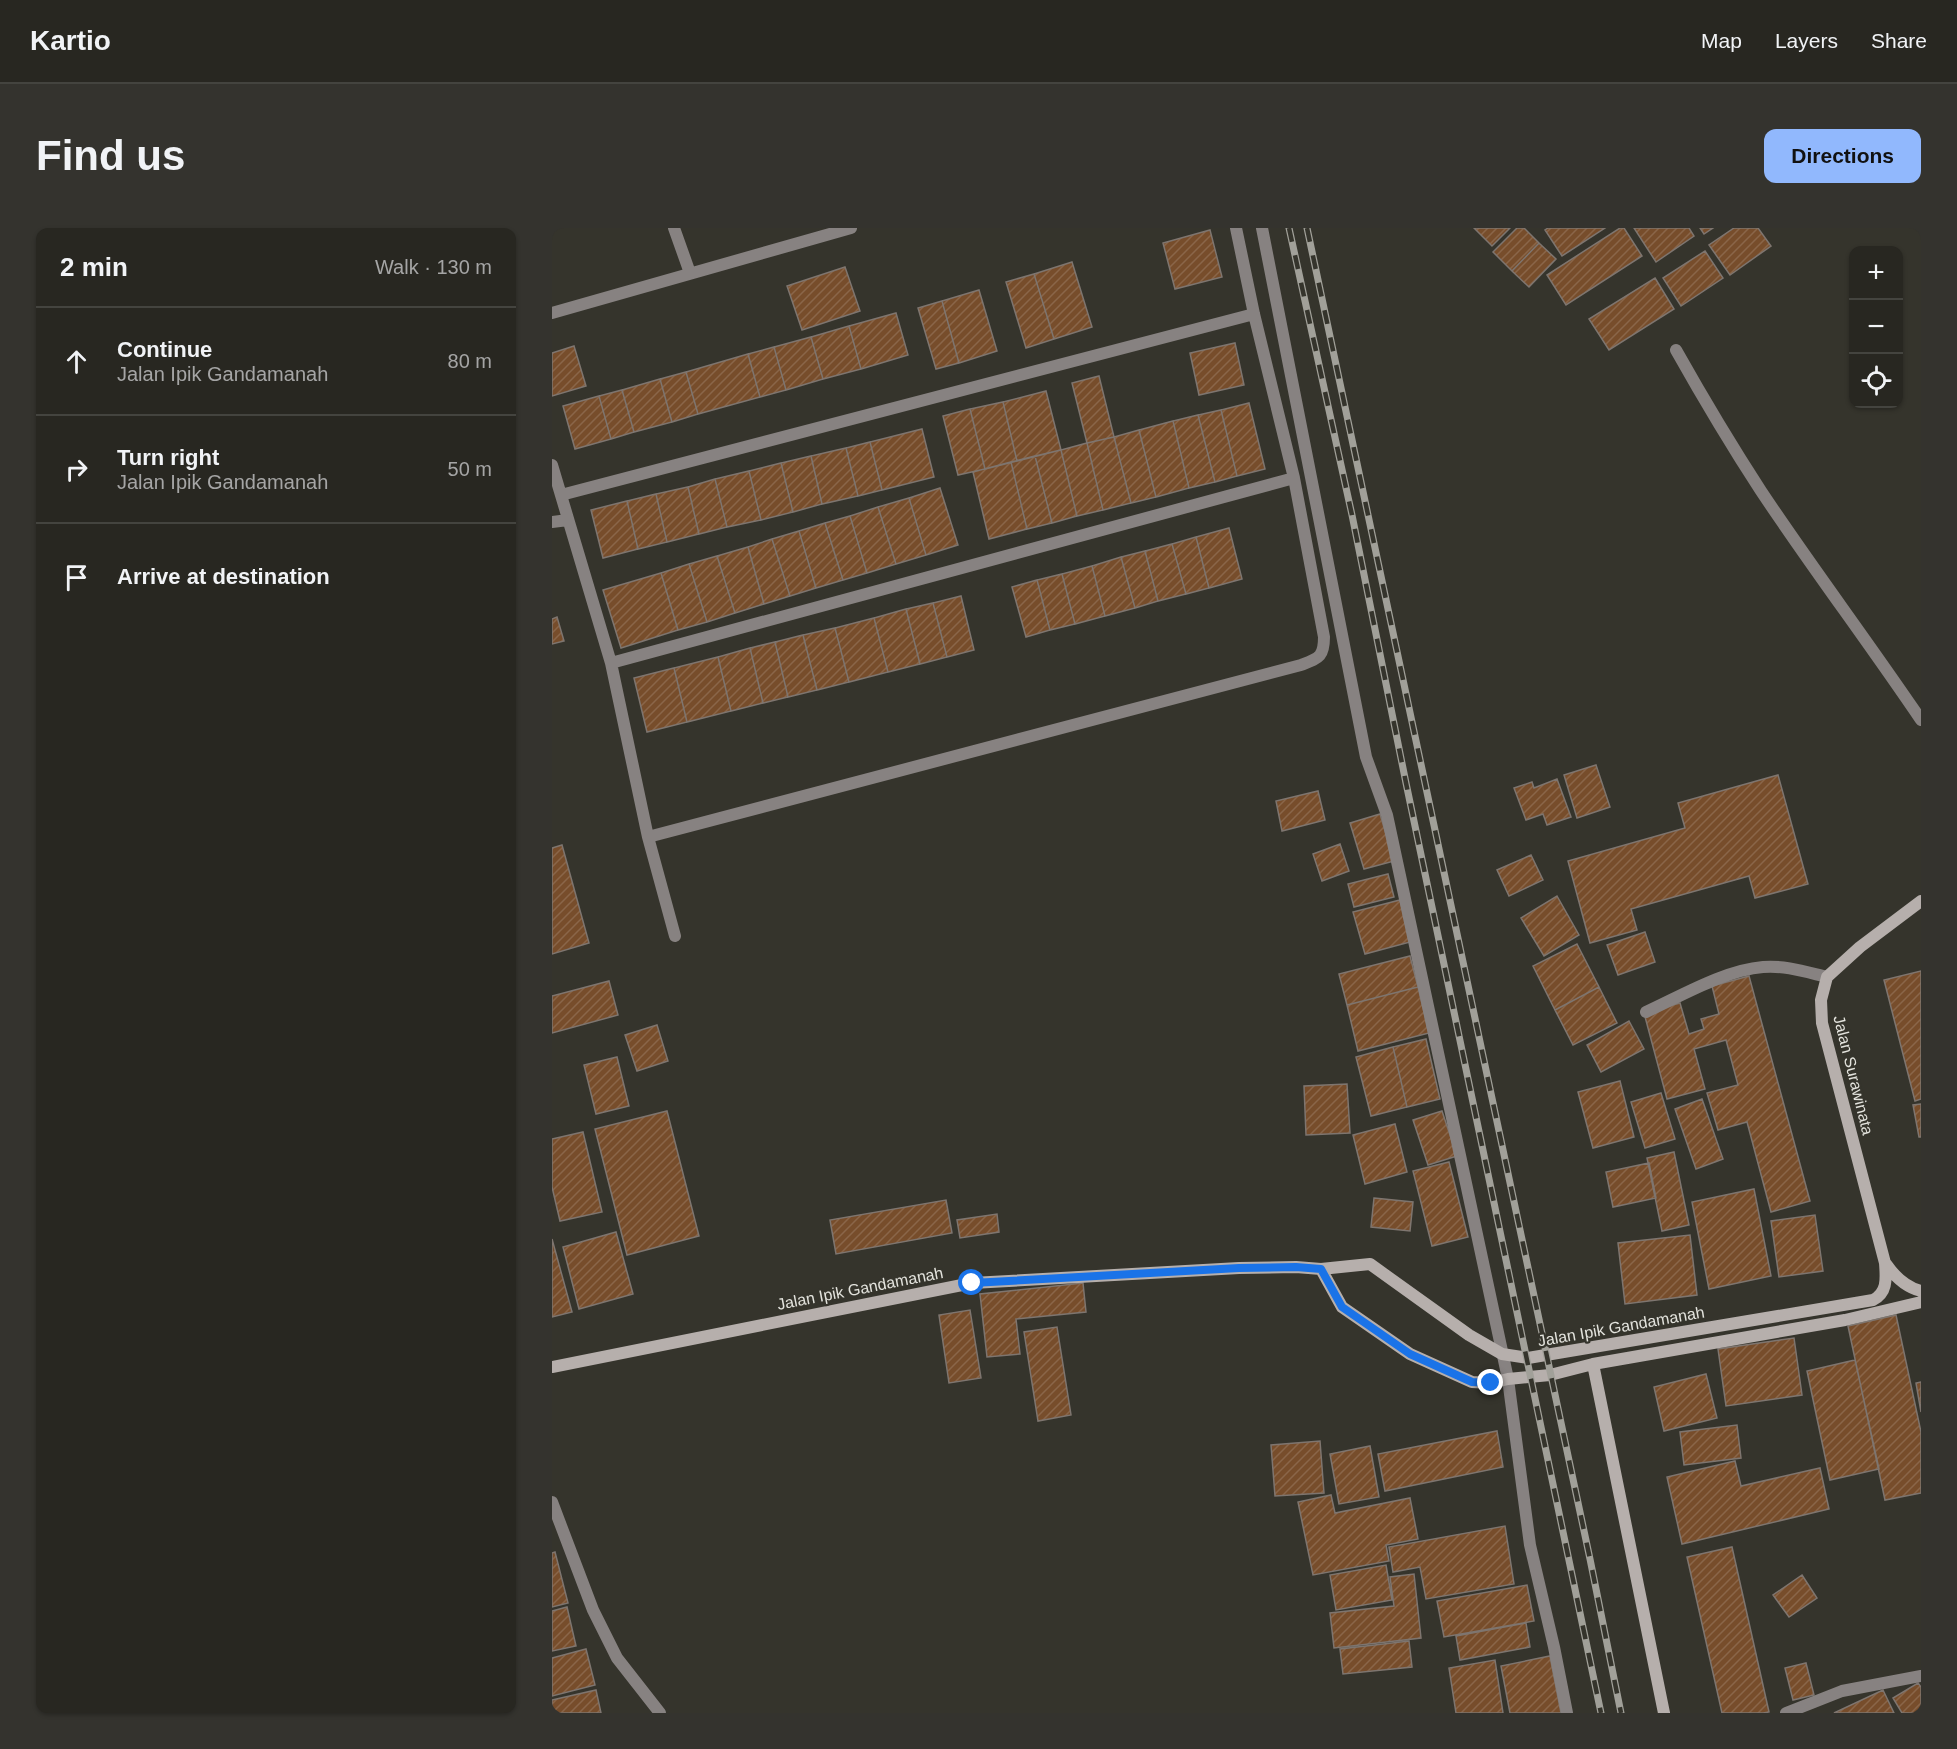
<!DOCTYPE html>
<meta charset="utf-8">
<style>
:root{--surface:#282721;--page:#34332e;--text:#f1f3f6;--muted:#a5a5a5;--line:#44443f;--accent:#91b8fd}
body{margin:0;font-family:Arial,sans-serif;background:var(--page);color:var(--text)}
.controls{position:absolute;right:18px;top:18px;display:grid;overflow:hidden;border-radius:12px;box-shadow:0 2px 4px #0004}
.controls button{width:54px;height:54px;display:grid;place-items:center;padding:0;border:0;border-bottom:2px solid var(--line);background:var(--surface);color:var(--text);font:30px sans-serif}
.stop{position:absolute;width:18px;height:18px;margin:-14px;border:4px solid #1a73e8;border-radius:50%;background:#fff}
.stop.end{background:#1a73e8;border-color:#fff;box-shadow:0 2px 6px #0008}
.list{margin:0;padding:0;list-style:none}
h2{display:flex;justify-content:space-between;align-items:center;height:78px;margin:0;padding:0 24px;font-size:26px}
h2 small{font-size:20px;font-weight:400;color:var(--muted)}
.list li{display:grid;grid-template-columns:39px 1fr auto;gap:18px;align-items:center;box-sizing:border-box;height:108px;padding:0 24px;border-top:2px solid var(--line)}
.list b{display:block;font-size:22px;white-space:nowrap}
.list p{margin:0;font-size:20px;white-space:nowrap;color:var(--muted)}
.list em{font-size:20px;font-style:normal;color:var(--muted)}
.icon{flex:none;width:33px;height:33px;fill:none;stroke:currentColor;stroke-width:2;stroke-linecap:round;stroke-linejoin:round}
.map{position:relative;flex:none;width:1369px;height:1485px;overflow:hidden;border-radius:12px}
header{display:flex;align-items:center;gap:36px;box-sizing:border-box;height:84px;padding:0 30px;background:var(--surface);border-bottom:2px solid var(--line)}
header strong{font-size:28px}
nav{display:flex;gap:33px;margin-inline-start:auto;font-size:21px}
.intro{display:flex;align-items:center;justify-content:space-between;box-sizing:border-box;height:144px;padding:0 36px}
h1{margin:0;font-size:42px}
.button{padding:15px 27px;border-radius:12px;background:var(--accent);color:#111;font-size:21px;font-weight:700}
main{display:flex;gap:36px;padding:0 36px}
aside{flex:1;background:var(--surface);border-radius:12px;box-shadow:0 2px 4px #0004}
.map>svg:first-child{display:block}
.building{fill:url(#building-hatch);stroke:#7e756f;stroke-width:1.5}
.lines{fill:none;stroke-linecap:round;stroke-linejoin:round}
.street{stroke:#878281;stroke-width:12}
.secondary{stroke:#b6afac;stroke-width:12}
.rail-casing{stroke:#a1a099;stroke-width:7}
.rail{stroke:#35342c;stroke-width:4.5;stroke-dasharray:14;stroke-linecap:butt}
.route{stroke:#1a73e8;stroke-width:8}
.labels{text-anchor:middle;stroke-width:4.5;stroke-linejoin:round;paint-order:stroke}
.street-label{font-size:16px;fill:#e3e3dd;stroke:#35342c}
</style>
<header>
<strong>Kartio</strong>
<nav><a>Map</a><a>Layers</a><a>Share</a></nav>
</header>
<div class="intro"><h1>Find us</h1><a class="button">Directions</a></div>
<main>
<aside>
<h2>2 min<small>Walk · 130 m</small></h2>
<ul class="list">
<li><svg class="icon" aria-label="ahead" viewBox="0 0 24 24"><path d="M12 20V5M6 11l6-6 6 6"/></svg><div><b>Continue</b><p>Jalan Ipik Gandamanah</p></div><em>80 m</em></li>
<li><svg class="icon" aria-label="right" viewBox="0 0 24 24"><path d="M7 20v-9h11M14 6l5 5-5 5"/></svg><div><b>Turn right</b><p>Jalan Ipik Gandamanah</p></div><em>50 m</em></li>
<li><svg class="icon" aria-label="arrive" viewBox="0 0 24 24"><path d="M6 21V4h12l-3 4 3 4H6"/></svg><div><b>Arrive at destination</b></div></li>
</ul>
</aside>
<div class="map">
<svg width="1369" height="1485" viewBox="0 0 1369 1485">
<defs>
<pattern id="building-hatch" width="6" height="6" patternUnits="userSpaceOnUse" patternTransform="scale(1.5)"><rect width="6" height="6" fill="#774d2b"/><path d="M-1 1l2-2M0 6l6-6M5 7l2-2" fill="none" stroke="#8a6649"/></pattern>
</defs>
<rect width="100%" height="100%" fill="#35342c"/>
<!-- building -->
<path class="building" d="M 922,0 L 958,0 L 940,18 Z
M 965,0 L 972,0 L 987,15 L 960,43 L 941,24 Z
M 996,0 L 1053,0 L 1010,28 L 993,2 Z
M 1068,0 L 1072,0 L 1090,28 L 1014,77 L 995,47 Z
M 1082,0 L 1137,0 L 1142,8 L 1104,34 Z
M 1148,0 L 1161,0 L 1152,6 Z
M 1182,0 L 1206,0 L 1219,18 L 1178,47 L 1157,17 Z
M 658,2 L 670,49 L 623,61 L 611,15 Z
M 987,15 L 1004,31 L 977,59 L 960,43 Z
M 1153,23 L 1171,50 L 1129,78 L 1111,50 Z
M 520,34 L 540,99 L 502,111 L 482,46 Z
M 293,39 L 308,83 L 250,102 L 235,58 Z
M 482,46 L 502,111 L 474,120 L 454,54 Z
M 1103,50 L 1122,81 L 1057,122 L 1037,91 Z
M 427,62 L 445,123 L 407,135 L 390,73 Z
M 390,73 L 407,135 L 384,141 L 366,80 Z
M 344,85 L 356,127 L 309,141 L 297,98 Z
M 297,98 L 309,141 L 271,151 L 259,109 Z
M 259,109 L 271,151 L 234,162 L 222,119 Z
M 683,115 L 692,157 L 647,167 L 638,125 Z
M 22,118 L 34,158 L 0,168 L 0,125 Z
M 222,119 L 234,162 L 208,169 L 196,126 Z
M 196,126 L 208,169 L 146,186 L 134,144 Z
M 134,144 L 146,186 L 120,194 L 108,151 Z
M 547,148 L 562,209 L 535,215 L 520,155 Z
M 108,151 L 120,194 L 82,204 L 70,162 Z
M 70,162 L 82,204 L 59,211 L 47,168 Z
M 494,163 L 509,222 L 465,233 L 451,174 Z
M 47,168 L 59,211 L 23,221 L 11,178 Z
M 451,174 L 465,233 L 433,241 L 418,181 Z
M 697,175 L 713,241 L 685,248 L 669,182 Z
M 418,181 L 433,241 L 406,247 L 391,188 Z
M 669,182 L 685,248 L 663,254 L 646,187 Z
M 646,187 L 663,254 L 637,260 L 621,193 Z
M 621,193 L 637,260 L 604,269 L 587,202 Z
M 370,201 L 382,249 L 330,262 L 318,214 Z
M 587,202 L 604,269 L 579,275 L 562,209 Z
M 562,209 L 579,275 L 551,282 L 535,215 Z
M 318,214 L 330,262 L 306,268 L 294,220 Z
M 535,215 L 551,282 L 525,288 L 509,222 Z
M 294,220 L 306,268 L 270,276 L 259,228 Z
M 509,222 L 525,288 L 500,295 L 483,228 Z
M 259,228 L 270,276 L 241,284 L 229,235 Z
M 483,228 L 500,295 L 475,301 L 459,234 Z
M 459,234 L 475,301 L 437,311 L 421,244 Z
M 229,235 L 241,284 L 209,292 L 197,243 Z
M 197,243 L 209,292 L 175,299 L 163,251 Z
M 163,251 L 175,299 L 147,306 L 136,259 Z
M 136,259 L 147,306 L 115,314 L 104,266 Z
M 388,260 L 406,317 L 374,327 L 357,270 Z
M 104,266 L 115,314 L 86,321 L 75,273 Z
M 357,270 L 374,327 L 344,336 L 326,279 Z
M 75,273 L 86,321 L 51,330 L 39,282 Z
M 326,279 L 344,336 L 315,345 L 298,288 Z
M 298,288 L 315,345 L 291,352 L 273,295 Z
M 273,295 L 291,352 L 264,360 L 247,303 Z
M 677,300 L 690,351 L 657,360 L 644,309 Z
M 247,303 L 264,360 L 238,368 L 220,311 Z
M 644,309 L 657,360 L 634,366 L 620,316 Z
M 220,311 L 238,368 L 212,376 L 196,319 Z
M 620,316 L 634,366 L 606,373 L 593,323 Z
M 196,319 L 212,376 L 183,385 L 165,328 Z
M 593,323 L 606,373 L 583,380 L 569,329 Z
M 165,328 L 183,385 L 155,394 L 137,336 Z
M 569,329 L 583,380 L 553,388 L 540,338 Z
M 137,336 L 155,394 L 126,402 L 109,345 Z
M 540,338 L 553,388 L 523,396 L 510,346 Z
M 109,345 L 126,402 L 69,420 L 51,362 Z
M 510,346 L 523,396 L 498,402 L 485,352 Z
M 485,352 L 498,402 L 474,409 L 460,359 Z
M 409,368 L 422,422 L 395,429 L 381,375 Z
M 381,375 L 395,429 L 368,436 L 354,381 Z
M 354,381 L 368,436 L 336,444 L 322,390 Z
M 5,389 L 12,413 L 0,416 L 0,391 Z
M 322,390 L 336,444 L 297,454 L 283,400 Z
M 283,400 L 297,454 L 265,462 L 251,407 Z
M 251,407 L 265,462 L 236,469 L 223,414 Z
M 223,414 L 236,469 L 211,475 L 198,420 Z
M 198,420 L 211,475 L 179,483 L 166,429 Z
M 166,429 L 179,483 L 135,494 L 122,440 Z
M 122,440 L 135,494 L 95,504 L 82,450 Z
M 1044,537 L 1058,579 L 1025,590 L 1012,547 Z
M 1226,547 L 1256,656 L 1203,670 L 1197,648 L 1079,681 L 1085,702 L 1038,715 L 1016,633 L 1133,600 L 1126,575 Z
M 1005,551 L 1019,589 L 995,597 L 991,586 L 974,592 L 962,560 L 980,554 L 982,560 Z
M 766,563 L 773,592 L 730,603 L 724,573 Z
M 828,586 L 842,633 L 812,641 L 798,595 Z
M 788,616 L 797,643 L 770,653 L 761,626 Z
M 10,617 L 37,715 L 0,726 L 0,620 Z
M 979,627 L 991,652 L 957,668 L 945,642 Z
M 836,646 L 842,669 L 802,679 L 796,656 Z
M 1005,668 L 1027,707 L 992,728 L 969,690 Z
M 848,672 L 858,714 L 813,726 L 801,684 Z
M 1093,704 L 1103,734 L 1066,747 L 1055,717 Z
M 1025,716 L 1047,759 L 1003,782 L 981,738 Z
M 858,728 L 866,759 L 795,777 L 787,746 Z
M 1369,743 L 1369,871 L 1363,873 L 1332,752 Z
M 1197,748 L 1258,973 L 1219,984 L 1195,894 L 1166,902 L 1155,865 L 1186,857 L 1174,812 L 1142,821 L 1153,861 L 1115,871 L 1092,785 L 1128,775 L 1137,806 L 1152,801 L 1149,791 L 1167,786 L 1160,758 Z
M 57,753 L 66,787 L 0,805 L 0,768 Z
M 866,759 L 877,805 L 806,823 L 795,777 Z
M 1047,759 L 1065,795 L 1021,817 L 1003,782 Z
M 1077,793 L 1092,821 L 1049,844 L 1035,817 Z
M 105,797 L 116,833 L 85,843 L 73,807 Z
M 874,811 L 888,871 L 855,879 L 841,819 Z
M 841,819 L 855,879 L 819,888 L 804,829 Z
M 65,829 L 77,878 L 44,886 L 32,837 Z
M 1068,853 L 1082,909 L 1041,920 L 1026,864 Z
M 795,856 L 798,905 L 754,907 L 752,858 Z
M 1109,865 L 1123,911 L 1093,920 L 1079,874 Z
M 1150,871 L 1171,931 L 1144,941 L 1123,881 Z
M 1369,876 L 1369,909 L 1367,909 L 1361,877 Z
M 115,883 L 147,1008 L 75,1027 L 43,901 Z
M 890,883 L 905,928 L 876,937 L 861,892 Z
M 843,896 L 855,944 L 813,956 L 801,907 Z
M 31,904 L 50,984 L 8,993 L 0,959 L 0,911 Z
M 1122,924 L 1137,997 L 1110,1003 L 1095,930 Z
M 897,934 L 916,1009 L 880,1018 L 861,943 Z
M 1097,935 L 1104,970 L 1061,979 L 1054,944 Z
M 1202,961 L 1219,1048 L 1157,1061 L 1140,974 Z
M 822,970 L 861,974 L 858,1003 L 819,999 Z
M 394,972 L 400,1005 L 284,1026 L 278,992 Z
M 445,986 L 447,1004 L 408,1010 L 405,992 Z
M 1263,987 L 1271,1043 L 1227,1049 L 1219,993 Z
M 64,1004 L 81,1066 L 27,1081 L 11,1019 Z
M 1138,1007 L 1145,1067 L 1073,1076 L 1066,1015 Z
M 0,1011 L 20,1084 L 0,1089 Z
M 531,1055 L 534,1084 L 464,1091 L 468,1126 L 435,1129 L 428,1066 Z
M 418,1082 L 429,1150 L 397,1155 L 387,1087 Z
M 1344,1087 L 1369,1204 L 1369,1265 L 1333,1272 L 1296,1098 Z
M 505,1099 L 519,1187 L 486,1193 L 472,1104 Z
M 1242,1110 L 1250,1167 L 1174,1178 L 1166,1121 Z
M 1303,1132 L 1327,1241 L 1278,1252 L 1255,1143 Z
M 1154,1146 L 1165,1190 L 1112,1203 L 1102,1159 Z
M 1369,1154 L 1369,1184 L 1364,1155 Z
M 1185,1197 L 1189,1230 L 1132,1237 L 1128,1204 Z
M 945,1203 L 951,1239 L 833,1263 L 826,1226 Z
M 768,1213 L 772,1265 L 723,1268 L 719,1217 Z
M 818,1218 L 827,1269 L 787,1276 L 778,1226 Z
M 1183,1233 L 1189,1258 L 1268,1240 L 1277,1281 L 1130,1316 L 1115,1249 Z
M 779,1267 L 783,1285 L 858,1270 L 866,1311 L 834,1317 L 837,1333 L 761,1347 L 746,1274 Z
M 953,1298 L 962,1356 L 874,1371 L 868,1339 L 841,1344 L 837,1319 Z
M 1180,1319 L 1217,1484 L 1211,1485 L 1170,1485 L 1135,1329 Z
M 3,1324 L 16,1375 L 0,1379 L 0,1325 Z
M 834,1337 L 840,1372 L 784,1382 L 778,1347 Z
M 862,1346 L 869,1410 L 782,1420 L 778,1385 L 842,1378 L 838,1349 Z
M 1250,1347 L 1265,1370 L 1237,1389 L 1221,1367 Z
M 975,1357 L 982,1393 L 892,1409 L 885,1373 Z
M 15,1379 L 24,1418 L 0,1423 L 0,1383 Z
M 974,1395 L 978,1419 L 908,1432 L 904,1408 Z
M 857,1413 L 860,1439 L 791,1446 L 788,1421 Z
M 34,1421 L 43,1457 L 0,1468 L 0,1430 Z
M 998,1428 L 1009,1485 L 958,1485 L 949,1438 Z
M 943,1432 L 951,1485 L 904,1485 L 897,1440 Z
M 1254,1435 L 1262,1467 L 1241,1472 L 1233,1440 Z
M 1366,1455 L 1369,1459 L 1369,1485 L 1350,1485 L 1341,1470 Z
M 44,1462 L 49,1485 L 0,1485 L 0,1472 Z
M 1331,1462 L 1342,1485 L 1282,1485 Z"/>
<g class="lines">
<!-- street -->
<path class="street" d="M 122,0 L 138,45
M 710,0 L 814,529 L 835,587 L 956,1151 L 978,1317 L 1002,1419 L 1015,1485
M 0,85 L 299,0
M 1124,122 C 1151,170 1179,217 1209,263 C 1261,341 1317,415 1369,492
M 0,237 L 59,435 L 96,609 L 123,708
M 9,267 L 702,86
M 0,294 L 16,292
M 59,435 L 742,250
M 96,609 L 749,437 C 767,430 772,429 772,409 L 742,250 L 702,86 L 684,0
M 1094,784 C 1129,768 1173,742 1211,739 C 1232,737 1254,744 1275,749
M 0,1274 L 41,1382 L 65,1430 L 108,1485
M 1234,1485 L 1290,1463 L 1369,1448"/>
<!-- secondary -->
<path class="secondary" d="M 1334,1036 C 1343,1049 1353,1059 1369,1063
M 769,1041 L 790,1079 L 858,1126 L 920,1154 L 939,1155 L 956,1151 L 998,1147 L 1041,1136 L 1293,1092 L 1369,1074
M 1041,1136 L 1112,1485
M 0,1139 L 420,1055 L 687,1040 L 744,1039 L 769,1041 L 818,1036 L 917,1107 L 950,1126 L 976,1130 L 1321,1072 C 1336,1064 1334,1050 1333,1035 L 1270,795 L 1269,772 L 1275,749 L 1308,719 L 1369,673"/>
<!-- rail casing -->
<g class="rail-casing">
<path id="rail" d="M 737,0 L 800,287 L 854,555 L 1049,1485
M 755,0 L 1038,1331 L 1069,1485"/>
</g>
<!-- rail -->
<use href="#rail" class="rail"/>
</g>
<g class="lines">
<!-- route -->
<path class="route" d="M 420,1055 L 687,1040 L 744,1039 L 769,1041 L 790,1079 L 858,1126 L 920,1154 L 939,1155"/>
</g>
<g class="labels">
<!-- street labels -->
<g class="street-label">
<text transform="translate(1302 847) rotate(76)" y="6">Jalan Surawinata</text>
<text transform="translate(308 1060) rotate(-11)" y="6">Jalan Ipik Gandamanah</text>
<text transform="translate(1069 1098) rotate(-10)" y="6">Jalan Ipik Gandamanah</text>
</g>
</g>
</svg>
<div class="controls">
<button>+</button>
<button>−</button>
<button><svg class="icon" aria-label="locate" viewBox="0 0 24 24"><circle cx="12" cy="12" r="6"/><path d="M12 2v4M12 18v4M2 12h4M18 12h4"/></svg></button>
</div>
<div class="stop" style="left:420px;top:1055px"></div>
<div class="stop end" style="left:939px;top:1155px"></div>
</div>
</main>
